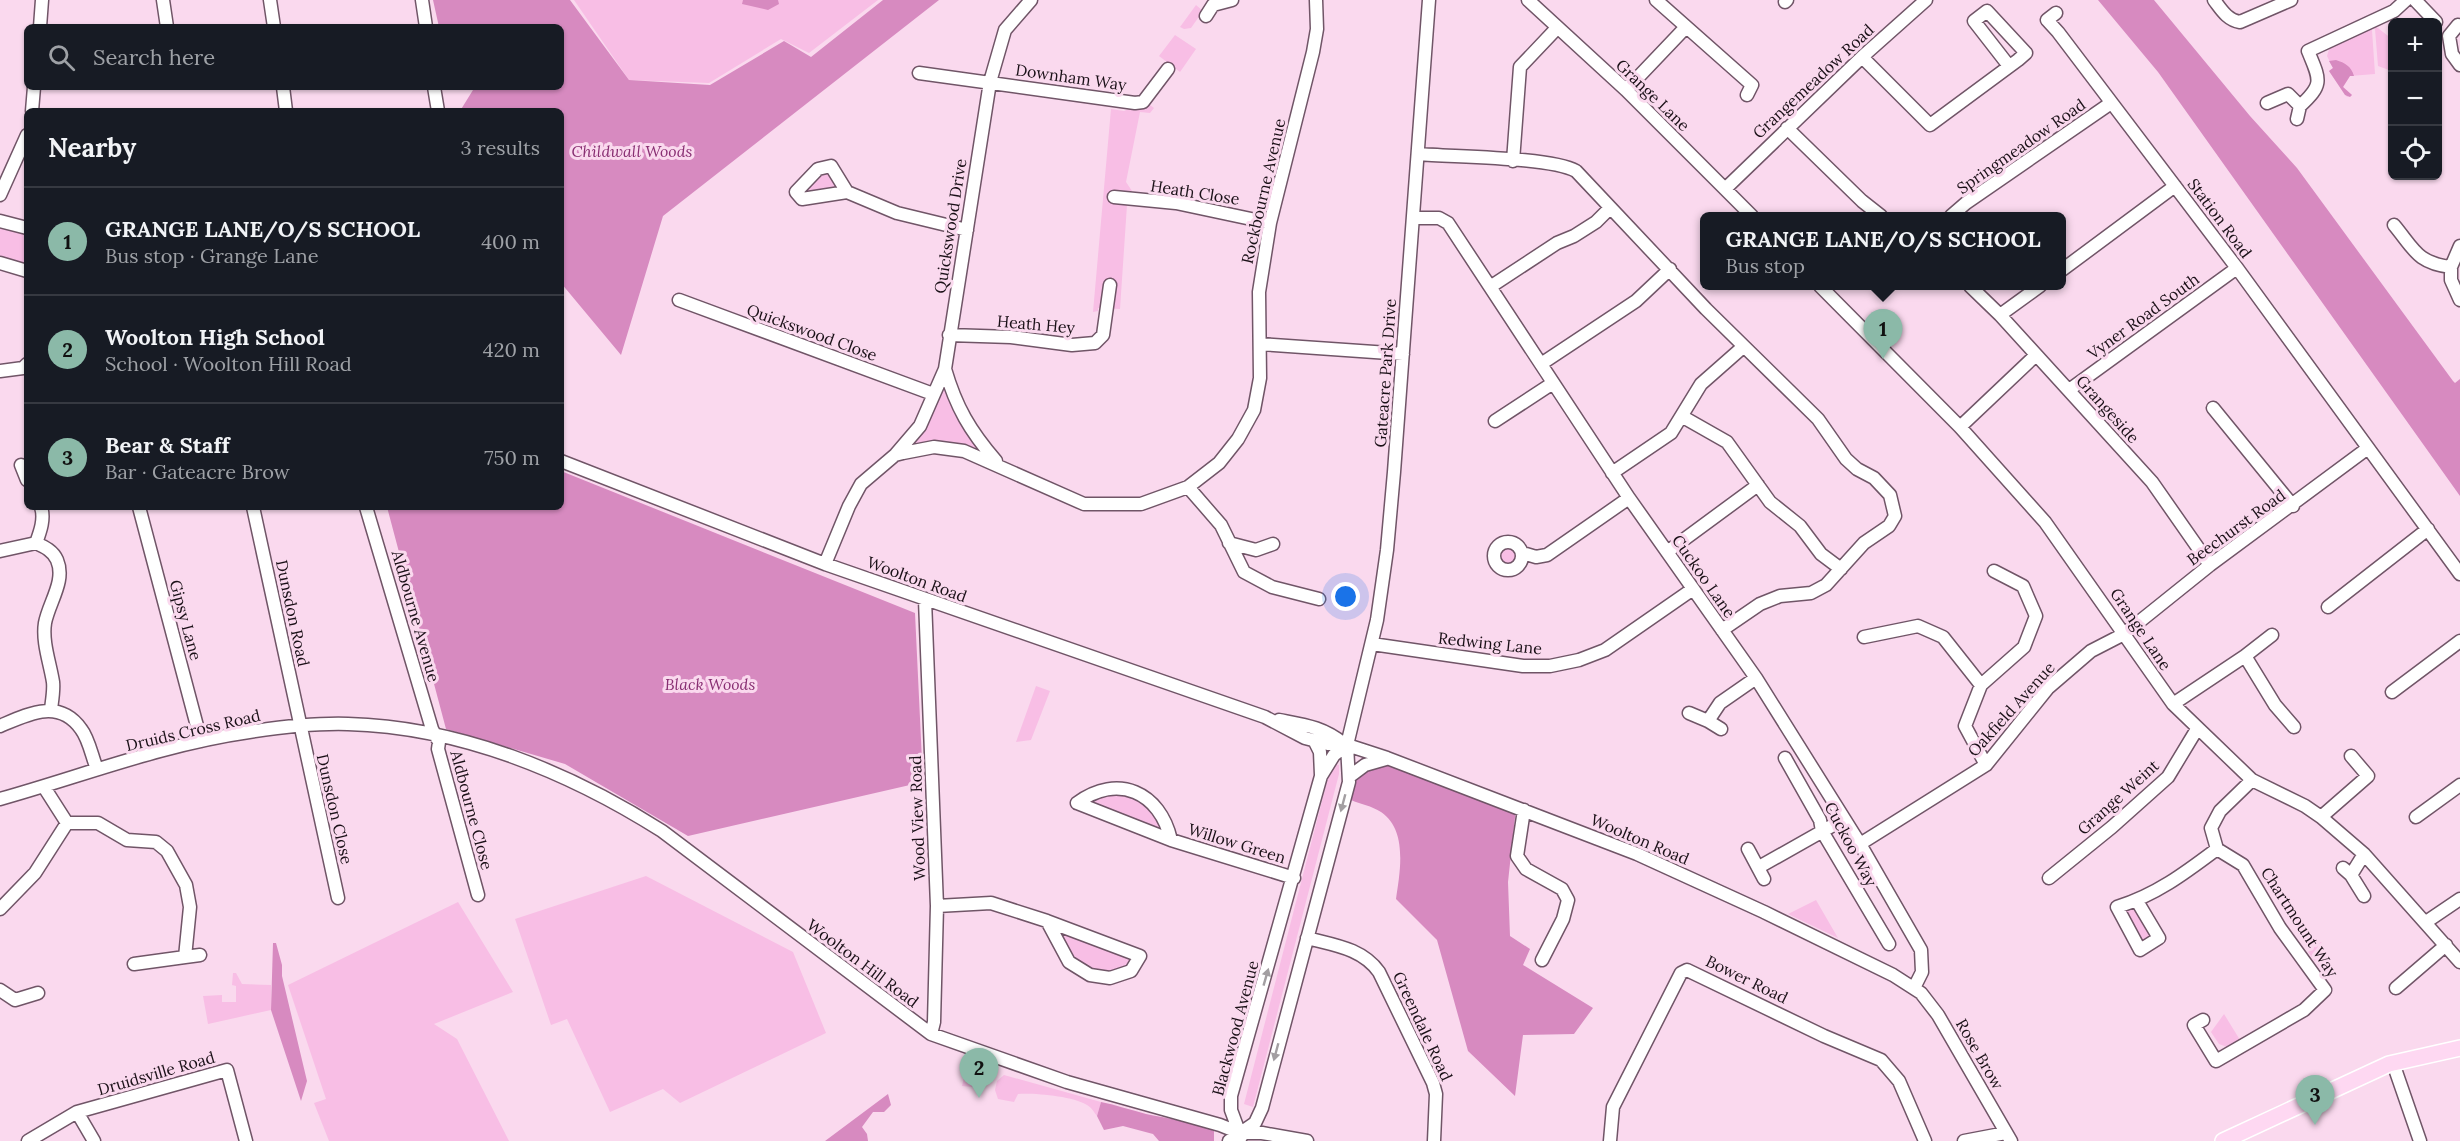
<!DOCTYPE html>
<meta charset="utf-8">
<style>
:root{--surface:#171b24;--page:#20242c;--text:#f1f3f6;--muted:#9ea1a6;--line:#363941;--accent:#8bb9a8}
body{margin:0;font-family:Lora,serif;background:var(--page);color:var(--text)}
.controls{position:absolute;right:18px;top:18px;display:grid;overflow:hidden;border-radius:9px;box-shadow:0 2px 4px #0004}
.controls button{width:54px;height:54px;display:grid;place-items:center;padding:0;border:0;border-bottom:2px solid var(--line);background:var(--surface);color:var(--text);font:30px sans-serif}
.you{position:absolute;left:1346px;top:597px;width:21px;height:21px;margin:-15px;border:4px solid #fff;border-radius:50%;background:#1a73e8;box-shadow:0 0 0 9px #1a73e833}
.badge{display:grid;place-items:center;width:39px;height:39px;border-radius:50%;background:var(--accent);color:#111;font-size:20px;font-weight:700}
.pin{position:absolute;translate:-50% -50px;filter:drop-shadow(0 2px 3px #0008)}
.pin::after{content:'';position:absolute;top:32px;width:21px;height:18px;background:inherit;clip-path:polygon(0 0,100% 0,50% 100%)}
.popup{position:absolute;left:1700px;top:212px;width:366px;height:78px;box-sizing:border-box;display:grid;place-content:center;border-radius:9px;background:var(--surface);filter:drop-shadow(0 2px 4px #0005);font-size:20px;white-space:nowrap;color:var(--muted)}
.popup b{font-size:22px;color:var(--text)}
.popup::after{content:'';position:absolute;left:50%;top:100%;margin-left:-12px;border:12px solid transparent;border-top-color:var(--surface)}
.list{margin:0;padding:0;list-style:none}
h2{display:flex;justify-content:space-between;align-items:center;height:78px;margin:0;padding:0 24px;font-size:26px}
h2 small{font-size:20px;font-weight:400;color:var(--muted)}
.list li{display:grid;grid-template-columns:39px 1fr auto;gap:18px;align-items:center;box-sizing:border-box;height:108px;padding:0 24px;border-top:2px solid var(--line)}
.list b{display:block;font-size:22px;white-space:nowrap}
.list p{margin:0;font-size:20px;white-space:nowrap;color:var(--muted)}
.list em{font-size:20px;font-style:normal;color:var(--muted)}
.icon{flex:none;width:33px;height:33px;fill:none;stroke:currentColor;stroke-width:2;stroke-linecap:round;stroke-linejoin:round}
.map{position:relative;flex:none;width:2460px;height:1141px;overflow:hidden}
.search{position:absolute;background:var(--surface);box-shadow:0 2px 4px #0004;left:24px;top:24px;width:540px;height:66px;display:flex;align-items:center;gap:15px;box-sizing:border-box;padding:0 21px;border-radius:9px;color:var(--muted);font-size:22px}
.panel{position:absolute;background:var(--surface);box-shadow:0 2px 4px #0004;left:24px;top:108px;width:540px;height:402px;border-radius:9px}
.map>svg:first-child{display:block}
.green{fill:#f8bee5}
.forest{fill:#d78ac0}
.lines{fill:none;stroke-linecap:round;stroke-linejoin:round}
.minor-casing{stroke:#705567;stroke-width:15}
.major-casing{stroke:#fff;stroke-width:18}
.minor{stroke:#fff;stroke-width:12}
.major{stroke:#fed8f2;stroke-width:15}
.oneway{fill:#a39fa2}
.labels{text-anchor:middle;stroke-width:6;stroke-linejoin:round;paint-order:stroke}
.street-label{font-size:16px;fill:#1a1017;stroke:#fad9ee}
.park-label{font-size:16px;font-style:italic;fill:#882e72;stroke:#fad9ee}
</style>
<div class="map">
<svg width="2460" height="1141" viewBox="0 0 2460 1141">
<rect width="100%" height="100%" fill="#fad9ee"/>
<!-- green -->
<path class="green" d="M 574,0 L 878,0 L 809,53 L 781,39 L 709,83 L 629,80 Z
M 1196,5 L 1203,11 L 1191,28 L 1184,29 L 1180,27 Z
M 2374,25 L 2392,39 L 2392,66 L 2389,70 L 2378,66 L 2375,29 L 2372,27 Z
M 2369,28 L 2372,30 L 2375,74 L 2350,76 L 2343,87 L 2352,95 L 2347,97 L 2329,71 L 2333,68 L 2327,56 L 2330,46 Z
M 1175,35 L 1196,49 L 1180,72 L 1159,56 Z
M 1146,102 L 1154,108 L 1150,113 L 1140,112 L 1126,182 L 1132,191 L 1127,205 L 1120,309 L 1098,308 L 1098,311 L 1093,312 L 1111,109 L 1124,111 Z
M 831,166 L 847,192 L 802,199 L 796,192 Z
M 0,228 L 27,234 L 27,266 L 0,258 Z
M 946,373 L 966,422 L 997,463 L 946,452 L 904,454 Z
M1498 556a10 10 0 1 1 20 0a10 10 0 1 1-20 0Z
M 1036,686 L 1050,691 L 1031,740 L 1016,742 Z
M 1335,764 L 1339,765 L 1339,774 L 1253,1107 L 1244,1104 L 1330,770 Z
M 1114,793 C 1148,798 1150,808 1166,836 L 1083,802 Z
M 646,876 L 793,952 L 826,1033 L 680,1103 L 663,1089 L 610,1112 L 567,1019 L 551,1025 L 515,919 Z
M 1816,900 L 1838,938 L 1788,914 Z
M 458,902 L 513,992 L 434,1024 L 457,1039 L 509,1141 L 329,1141 L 314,1103 L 326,1099 L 288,985 Z
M 2137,909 L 2152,935 L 2140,941 L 2123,910 Z
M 1053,925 L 1136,958 L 1129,967 L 1110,974 L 1091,971 L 1070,959 Z
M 2321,942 L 2332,959 L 2319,967 L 2308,952 Z
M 233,973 L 236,973 L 242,984 L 271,985 L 271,1010 L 208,1024 L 203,996 L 222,995 L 222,1002 L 236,1002 L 236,986 L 232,985 Z
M 2224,1014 L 2240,1040 L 2227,1047 L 2219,1044 L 2211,1032 Z
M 967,1064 L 986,1070 L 985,1082 L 973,1087 L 962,1086 Z
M 1004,1075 L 1101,1102 L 1097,1116 C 1094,1112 1091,1107 1087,1105 C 1072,1096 1035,1093 1018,1094 L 1014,1102 L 998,1099 L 995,1090 L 997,1081 Z"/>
<!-- forest -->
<path class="forest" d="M 433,0 L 570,0 L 629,80 L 710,85 L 784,41 L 811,57 L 883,0 L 939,0 L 663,216 L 621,355 L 561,283 L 561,111 L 460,111 L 473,90 L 473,87 L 561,87 L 561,27 L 439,27 Z
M 743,0 L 778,0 L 779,4 L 768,10 L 742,4 Z
M 2098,0 L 2154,0 L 2250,116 L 2297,168 L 2453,381 L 2455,383 L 2460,379 L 2460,496 L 2158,72 Z
M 2336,60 C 2345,63 2351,66 2354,76 L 2350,76 L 2343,87 L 2352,95 L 2350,97 L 2345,95 L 2329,71 L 2333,68 L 2329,61 Z
M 561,471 L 915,613 L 923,782 L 688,836 L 565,764 L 446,729 L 387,507 L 561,507 Z
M 1363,756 L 1516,808 L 1508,882 L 1510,936 L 1530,949 L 1523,965 L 1593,1008 L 1574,1034 L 1523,1035 L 1515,1096 L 1468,1051 L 1437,940 L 1396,899 C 1400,872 1408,830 1381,812 C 1372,806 1360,804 1351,800 L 1349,783 Z
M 273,943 L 276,943 L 282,965 L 282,976 L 307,1081 L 301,1101 L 271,1010 Z
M 888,1094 L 891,1105 L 884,1112 L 873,1112 L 862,1127 L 867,1134 L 868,1141 L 825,1141 Z
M 1101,1102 C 1116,1105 1131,1110 1146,1114 C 1169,1119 1192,1121 1214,1131 L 1214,1141 L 1159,1141 L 1153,1134 L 1123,1126 L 1104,1130 L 1097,1116 Z"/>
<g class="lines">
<!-- minor casing -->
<g class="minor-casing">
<path id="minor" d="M 163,0 L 167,27
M 270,0 L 274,27
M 422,0 L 426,27
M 1528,0 L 1626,90 L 1752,216
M 1656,0 L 1752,85 L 1747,95
M 2214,0 C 2221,9 2227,20 2240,22 L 2291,0
M 2415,0 L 2436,22
M 1785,2 L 1787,0
M 2056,13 L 2047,20 L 2058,32 L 2237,268 L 2460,574
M 1206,16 L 1213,5 L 1232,0
M 2458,25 L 2449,36 L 2452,54 L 2460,65
M 40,27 L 42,0
M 1862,57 L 1930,125 L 2018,60 L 2026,53 L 1987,11 L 1974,21 L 2009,66
M 919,73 L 1135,103 L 1143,102 L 1168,69
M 283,87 L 286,111
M 434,87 L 438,111
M 1626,90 L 1686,27
M 2267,103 L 2288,94 L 2300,106 C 2324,84 2320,80 2308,51 L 2394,11 L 2406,0
M 32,111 L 34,87
M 2297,119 L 2300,106
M 1787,128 L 1862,201 L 1881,216
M 1419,154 C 1453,157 1551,157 1576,171 L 1706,309 L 1818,419 L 1846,459 L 1857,469 L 1874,478 L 1890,495 L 1895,516 L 1889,526 L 1864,543 L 1826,585 L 1811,593 L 1780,596 L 1760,604 L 1722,630
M 1513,161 L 1520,67 L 1557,28
M 1725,189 L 1862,57 L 1926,0
M 847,192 L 831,166 L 818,169 L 796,192 L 802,199 L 847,192 L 897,213 L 967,230
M 0,195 L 27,135
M 1114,197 L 1176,203 L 1270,223
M 1951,216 L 1966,203 L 2111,103
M 1414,218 L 1439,218 L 1448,223 L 1629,498 L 1756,678 L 1860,844 L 1921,950 L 1922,972 L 1914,988
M 0,221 L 27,228
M 2394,225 C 2414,249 2417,263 2451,267 L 2460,246
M 0,263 L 27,271
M 2451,267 L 2451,280 L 2460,300
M 2062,270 L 2175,186
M 1820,286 L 1960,427 L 2045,522 L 2173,704 L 2252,780 L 2305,806 L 2321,817 L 2364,854 L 2460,962
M 1970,286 L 2000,315 L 2152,482 L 2210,565
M 1490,287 L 1557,243 L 1574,236 L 1596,222 L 1610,208
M 679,300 L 933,394
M 2000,315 L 2040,286
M 949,335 L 1011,337 L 1072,345 L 1095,343 L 1103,335 L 1110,285
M 1260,344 L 1403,354
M 1541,364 L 1636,301 L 1670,269
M 945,369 C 956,407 970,431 996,461
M 0,371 L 23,368 L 27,364
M 2069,390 L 2237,268
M 2213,408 L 2293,506
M 1683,417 L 1727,442 L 1770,502 L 1800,526 L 1821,554 L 1841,569
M 1495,421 L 1553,383
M 1960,427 L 2036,355
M 896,454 L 920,426 L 945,369 L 990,82 L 1005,30 L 1031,0
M 561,461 L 825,564 L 1265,717 L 1305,738 L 1328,744 L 1344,744 L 1387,758 L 1637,854 L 1764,912 L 1893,975 L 1921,993 L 1938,1015 L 2011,1141
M 21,465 L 27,480
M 1612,473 L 1671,433 L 1701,384 L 1743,347
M 1188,487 L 1221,525 L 1244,572 L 1272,587 L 1319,599
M 41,507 C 45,519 40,532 36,543 C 45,547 53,551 57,560 C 66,581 49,602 45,623 C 42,642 50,663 53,682 C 54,690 52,701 51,709
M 139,507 L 201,741
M 253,507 L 338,898
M 366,507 L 432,729 L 439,742 L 438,749 L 478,895
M1494 556a14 14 0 1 1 28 0a14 14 0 1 1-28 0Z
M 1229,543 L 1256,550 L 1273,544
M 0,551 L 36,543
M 1667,552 L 1758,485
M 1523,556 L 1526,554 L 1536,557 L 1547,555 L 1629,498
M 825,564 L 849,506 L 861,484 L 895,455 L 903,453 L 934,447 L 964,451 L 1084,504 L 1141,504 L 1188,487 L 1219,463 L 1238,439 L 1254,410 L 1260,378 L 1259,292 L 1270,223 L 1313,52 L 1317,29 L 1316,0
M 925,600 L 937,906 L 934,1022 L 931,1034
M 2328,607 L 2428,529
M 1864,637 L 1918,626 L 1943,637 L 1981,685
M 1372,644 L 1523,666 L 1550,666 L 1579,660 L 1605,650 L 1693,589
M 2245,656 L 2275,705 L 2294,727
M 2392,692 L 2460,641
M 2173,704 L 2245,656 L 2272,635
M 1689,713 L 1708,721 L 1721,729
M 1279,720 C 1305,725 1323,727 1344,744
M 1708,721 L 1720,703 L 1756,678
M 0,726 C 28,714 59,698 81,729 C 89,739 92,757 97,769
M 1315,742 L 1320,752 L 1321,775
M 1785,758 L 1820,820 L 1822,831 L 1889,944
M 1986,765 L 1965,726 L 1981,685 L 2024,647 L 2036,616 L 2023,586 L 1994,571
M 1349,777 L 1365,765 L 1386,759
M 44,787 L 67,823 L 98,823 L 127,840 L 156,842 L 167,851 L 186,885 L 190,907 L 185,957 L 134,964
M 0,799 C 82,776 164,744 249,732 C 281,727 316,723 348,724 C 460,727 569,772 662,831 L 931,1034 L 1067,1082 L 1220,1125 L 1240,1133 L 1262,1133 L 1307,1141
M 1077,803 L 1171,840 L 1294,878
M 1077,803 C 1118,773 1160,792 1171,840
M 1524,810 L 1517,856 L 1526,869 L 1562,889 L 1568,900 L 1563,919 L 1542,960
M 2321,817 L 2368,776 L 2351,756
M 2416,817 L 2460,785
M 1860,844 L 1986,765 L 2048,688 L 2091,651 L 2124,634 L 2210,565 L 2368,448
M 1748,849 L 1764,879
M 1759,867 L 1844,819
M 2343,868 L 2351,875 L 2364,896
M 2351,875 L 2364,854
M 2049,878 L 2112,827 L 2168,777 L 2197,729
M 2137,901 L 2159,938 L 2140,950 L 2117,907 C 2156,895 2185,873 2217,849 L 2211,828 L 2220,811 L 2252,780
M 937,906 L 991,903 L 1047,921 L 1140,956 L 1131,971 L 1110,978 L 1090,975 L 1069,962 L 1047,921
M 0,909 L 35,873 L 67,823
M 2426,922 L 2460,899
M 1307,938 C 1333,945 1362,948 1379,972 L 1433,1083 L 1436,1094 L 1434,1141
M 185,957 L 200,955
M 2396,988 L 2446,945
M 0,990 L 15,1000 L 38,993
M 2203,1020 L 2194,1025 L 2216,1061 L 2304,1010 L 2325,990 L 2280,928 L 2243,865 L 2217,849
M 2393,1063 L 2420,1141
M 77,1112 L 94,1141
M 1241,1137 L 1231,1110 L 1231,1096 L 1321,776 L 1334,755 L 1347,745
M 28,1141 L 77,1112 L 227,1070 L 246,1141
M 1229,1141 L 1255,1123 L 1262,1108 L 1349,782 L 1347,745 L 1377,620 L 1387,550 L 1394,472 L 1429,0
M 1610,1141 L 1613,1107 L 1681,973 L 1687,970 L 1824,1036 L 1881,1060 L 1899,1081 L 1925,1141
M 1964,1141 L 2006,1133"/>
</g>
<!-- major casing -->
<g class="major-casing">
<path id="major" d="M 2223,1141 L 2389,1064 L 2460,1048"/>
</g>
<!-- minor -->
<use href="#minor" class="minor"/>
<!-- major -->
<use href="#major" class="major"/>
</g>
<!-- one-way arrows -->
<defs><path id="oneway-solid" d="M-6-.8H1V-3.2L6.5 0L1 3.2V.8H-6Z" transform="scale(1.5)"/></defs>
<g class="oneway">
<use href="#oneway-solid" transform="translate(1343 803) rotate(105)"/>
<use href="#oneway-solid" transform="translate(1266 977) rotate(-74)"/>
<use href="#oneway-solid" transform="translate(1276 1052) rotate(105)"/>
</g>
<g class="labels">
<!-- street labels -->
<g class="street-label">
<text transform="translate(1071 77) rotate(8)" y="6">Downham Way</text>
<text transform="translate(1813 81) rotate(-43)" y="6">Grangemeadow Road</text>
<text transform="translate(1653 95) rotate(44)" y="6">Grange Lane</text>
<text transform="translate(2021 146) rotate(-35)" y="6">Springmeadow Road</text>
<text transform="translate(1263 191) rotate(-77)" y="6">Rockbourne Avenue</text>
<text transform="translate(1195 192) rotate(9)" y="6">Heath Close</text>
<text transform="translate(2220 218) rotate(53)" y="6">Station Road</text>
<text transform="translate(950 226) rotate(-81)" y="6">Quickswood Drive</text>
<text transform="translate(2143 316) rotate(-36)" y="6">Vyner Road South</text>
<text transform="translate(1036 324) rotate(5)" y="6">Heath Hey</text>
<text transform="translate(812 332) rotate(20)" y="6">Quickswood Close</text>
<text transform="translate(1385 373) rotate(-86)" y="6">Gateacre Park Drive</text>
<text transform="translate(2108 409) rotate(48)" y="6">Grangeside</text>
<text transform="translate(2236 527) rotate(-36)" y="6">Beechurst Road</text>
<text transform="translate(1704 576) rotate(55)" y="6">Cuckoo Lane</text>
<text transform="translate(917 579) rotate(20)" y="6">Woolton Road</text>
<text transform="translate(293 613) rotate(78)" y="6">Dunsdon Road</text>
<text transform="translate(416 616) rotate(74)" y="6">Aldbourne Avenue</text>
<text transform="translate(186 620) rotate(75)" y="6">Gipsy Lane</text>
<text transform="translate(2141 629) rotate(56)" y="6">Grange Lane</text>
<text transform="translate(1490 643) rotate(6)" y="6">Redwing Lane</text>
<text transform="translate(2011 709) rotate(-48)" y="6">Oakfield Avenue</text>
<text transform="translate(193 730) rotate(-13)" y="6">Druids Cross Road</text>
<text transform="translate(2118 797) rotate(-42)" y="6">Grange Weint</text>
<text transform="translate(335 809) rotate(77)" y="6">Dunsdon Close</text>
<text transform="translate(472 810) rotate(75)" y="6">Aldbourne Close</text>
<text transform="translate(917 818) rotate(-92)" y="6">Wood View Road</text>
<text transform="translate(1640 839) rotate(23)" y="6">Woolton Road</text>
<text transform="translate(1237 843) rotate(17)" y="6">Willow Green</text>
<text transform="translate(1851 844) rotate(62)" y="6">Cuckoo Way</text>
<text transform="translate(2300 922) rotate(57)" y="6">Chartmount Way</text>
<text transform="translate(863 963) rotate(37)" y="6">Woolton Hill Road</text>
<text transform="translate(1747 979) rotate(26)" y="6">Bower Road</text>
<text transform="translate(1423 1026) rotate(65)" y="6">Greendale Road</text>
<text transform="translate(1235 1028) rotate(-75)" y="6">Blackwood Avenue</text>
<text transform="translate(1980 1054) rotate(60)" y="6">Rose Brow</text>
<text transform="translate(156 1073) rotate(-16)" y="6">Druidsville Road</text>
</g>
<!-- park labels -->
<g class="park-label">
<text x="632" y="157">Childwall Woods</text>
<text x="710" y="690">Black Woods</text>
</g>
</g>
</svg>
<div class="controls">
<button>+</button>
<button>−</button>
<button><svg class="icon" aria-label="locate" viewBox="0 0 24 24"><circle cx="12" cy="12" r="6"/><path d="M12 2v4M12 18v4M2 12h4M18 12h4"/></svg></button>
</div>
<div class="you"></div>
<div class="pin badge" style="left:1883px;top:359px">1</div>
<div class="popup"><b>GRANGE LANE/O/S SCHOOL</b>Bus stop</div>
<div class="pin badge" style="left:979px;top:1098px">2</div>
<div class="pin badge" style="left:2315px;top:1125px">3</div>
<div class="search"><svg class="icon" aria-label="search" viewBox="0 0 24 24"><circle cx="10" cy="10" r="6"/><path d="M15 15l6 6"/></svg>Search here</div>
<section class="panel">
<h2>Nearby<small>3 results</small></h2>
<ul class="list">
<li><span class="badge">1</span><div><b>GRANGE LANE/O/S SCHOOL</b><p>Bus stop · Grange Lane</p></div><em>400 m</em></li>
<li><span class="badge">2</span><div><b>Woolton High School</b><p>School · Woolton Hill Road</p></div><em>420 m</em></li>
<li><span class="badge">3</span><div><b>Bear &amp; Staff</b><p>Bar · Gateacre Brow</p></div><em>750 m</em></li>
</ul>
</section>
</div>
